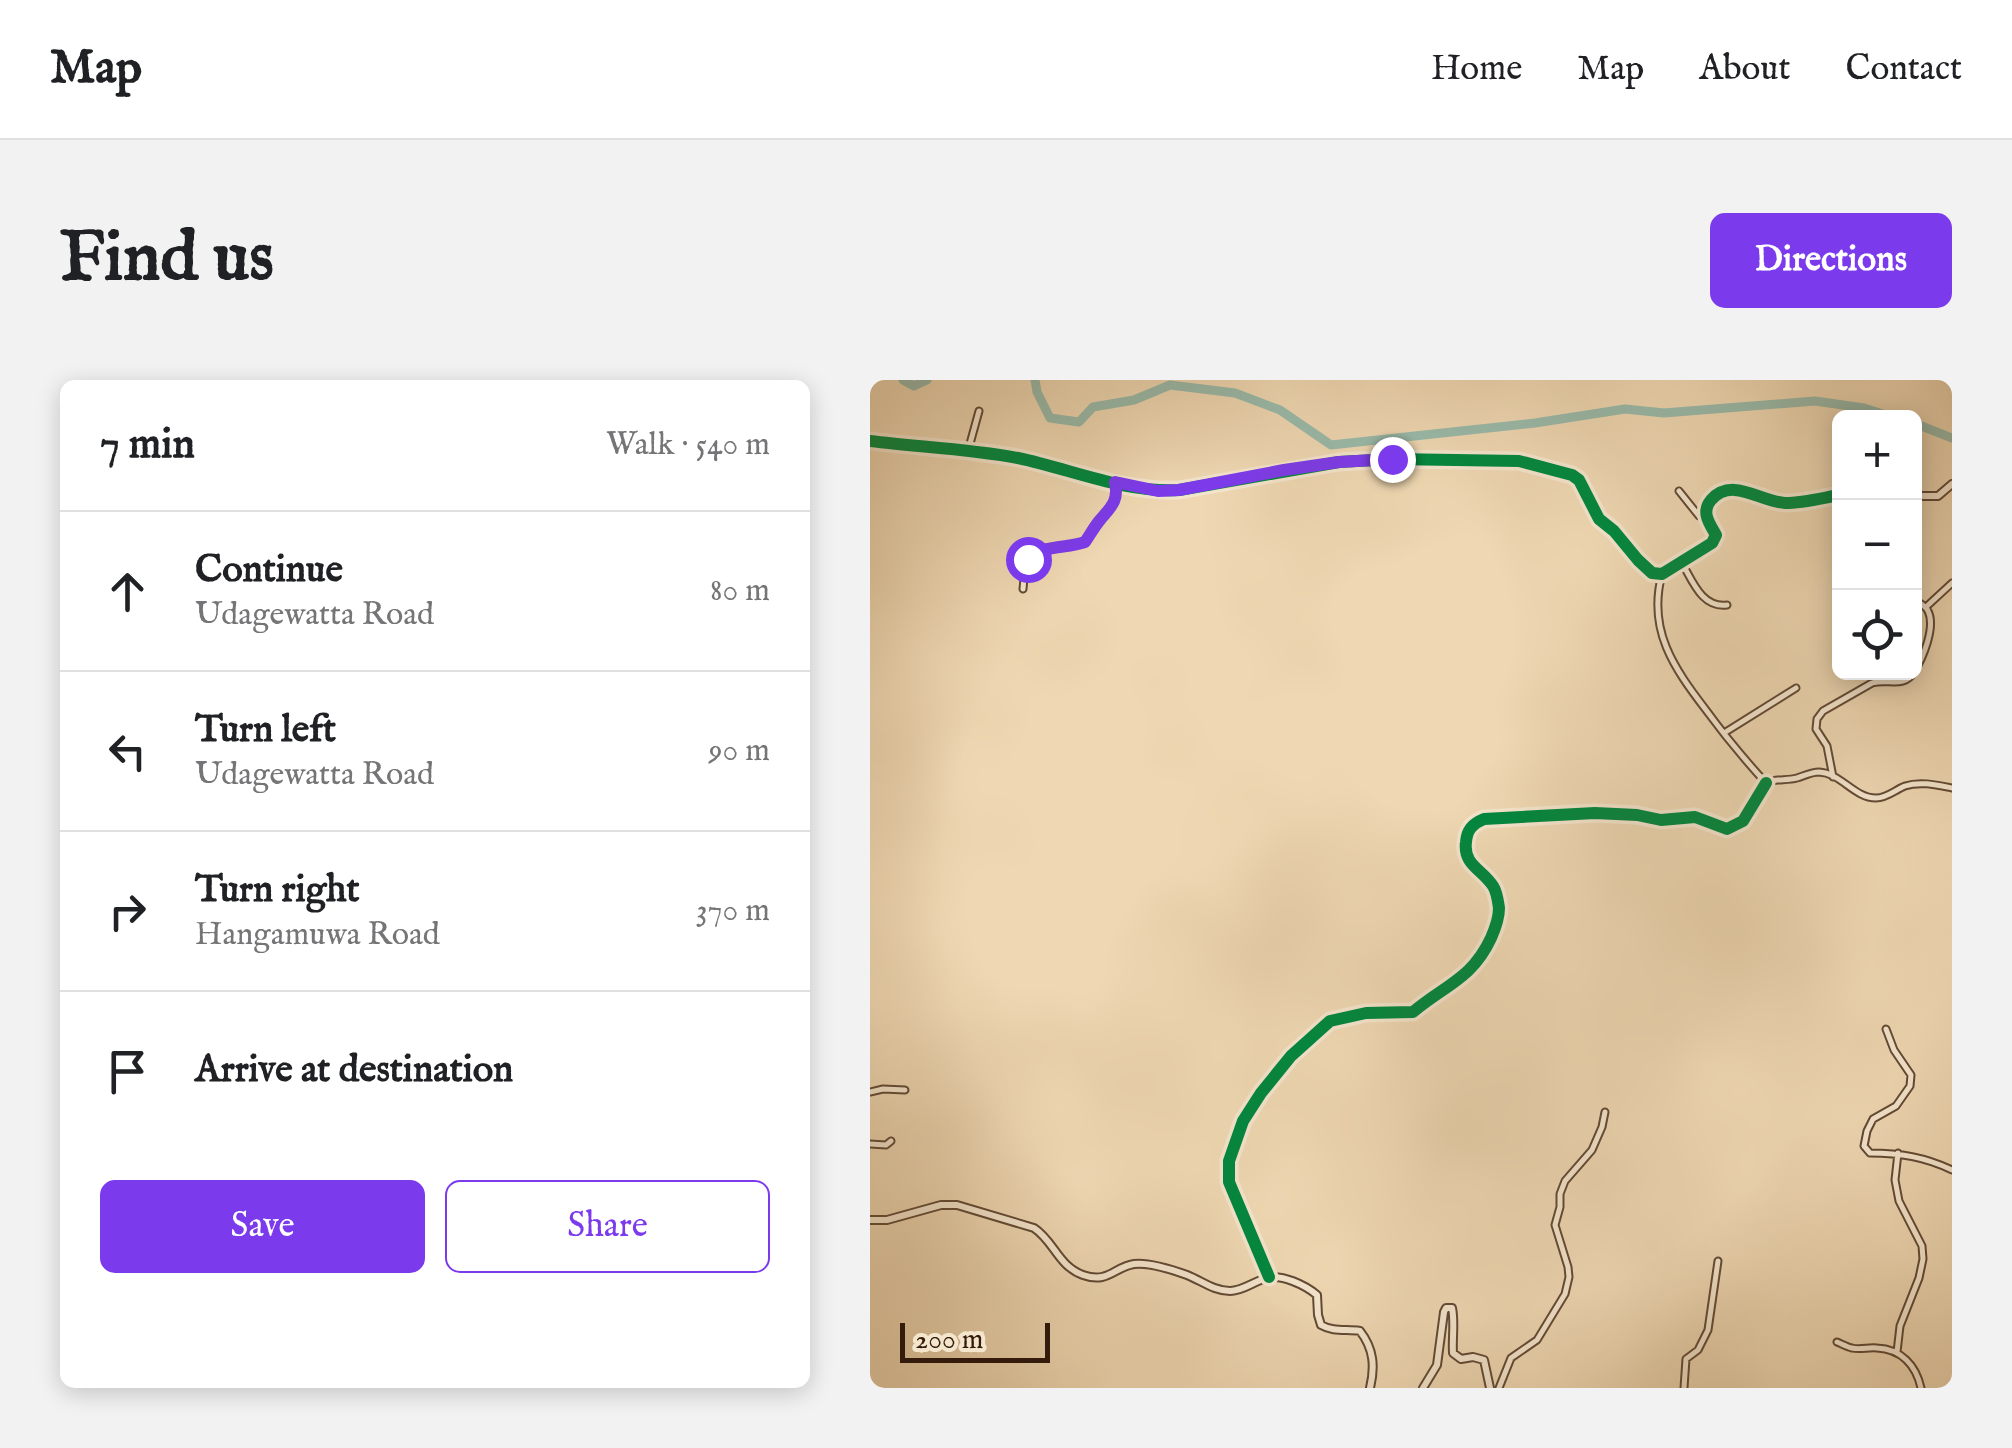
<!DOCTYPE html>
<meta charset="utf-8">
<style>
:root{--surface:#fff;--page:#f2f2f2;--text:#202124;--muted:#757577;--line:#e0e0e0;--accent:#7c3aed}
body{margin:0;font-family:"IM FELL English",serif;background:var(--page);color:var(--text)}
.controls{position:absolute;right:30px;top:30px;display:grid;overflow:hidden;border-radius:15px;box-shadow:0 5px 25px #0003}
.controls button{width:90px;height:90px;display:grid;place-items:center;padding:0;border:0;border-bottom:2px solid var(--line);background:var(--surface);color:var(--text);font:50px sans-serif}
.scale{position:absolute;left:30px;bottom:25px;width:150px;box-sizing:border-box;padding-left:10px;border:5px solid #341b0b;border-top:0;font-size:28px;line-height:35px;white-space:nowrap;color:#341b0b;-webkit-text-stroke:8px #f4e5cd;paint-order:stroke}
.stop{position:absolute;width:30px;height:30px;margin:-22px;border:8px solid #7c3aed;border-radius:50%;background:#fff}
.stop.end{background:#7c3aed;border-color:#fff;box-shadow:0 2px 10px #0008}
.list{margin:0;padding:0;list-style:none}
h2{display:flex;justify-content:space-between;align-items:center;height:130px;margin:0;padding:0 40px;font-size:42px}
h2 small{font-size:32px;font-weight:400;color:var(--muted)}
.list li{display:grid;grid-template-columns:65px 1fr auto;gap:30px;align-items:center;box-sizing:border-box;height:160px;padding:0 40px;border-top:2px solid var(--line)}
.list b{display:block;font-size:38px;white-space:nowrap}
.list p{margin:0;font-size:32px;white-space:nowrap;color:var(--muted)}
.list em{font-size:32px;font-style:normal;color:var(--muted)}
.actions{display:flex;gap:20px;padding:30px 40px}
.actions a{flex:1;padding:22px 0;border:2px solid var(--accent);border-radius:15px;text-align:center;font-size:35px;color:var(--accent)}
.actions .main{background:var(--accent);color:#fff}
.icon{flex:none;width:55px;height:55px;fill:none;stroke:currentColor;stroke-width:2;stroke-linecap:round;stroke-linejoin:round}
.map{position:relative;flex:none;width:1082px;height:1008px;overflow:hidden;border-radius:15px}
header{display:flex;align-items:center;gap:60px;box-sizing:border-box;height:140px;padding:0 50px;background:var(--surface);border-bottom:2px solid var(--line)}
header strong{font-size:48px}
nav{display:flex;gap:55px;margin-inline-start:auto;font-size:35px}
.intro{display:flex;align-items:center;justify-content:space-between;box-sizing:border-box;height:240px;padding:0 60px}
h1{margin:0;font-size:70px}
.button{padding:25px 45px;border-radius:15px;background:var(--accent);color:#fff;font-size:35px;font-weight:700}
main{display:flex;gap:60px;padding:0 60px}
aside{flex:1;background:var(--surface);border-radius:15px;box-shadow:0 5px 25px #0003}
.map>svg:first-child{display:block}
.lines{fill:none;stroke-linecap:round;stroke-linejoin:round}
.river{stroke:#99baaa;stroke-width:9}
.minor-casing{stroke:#624a35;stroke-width:9}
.tertiary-casing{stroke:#624a35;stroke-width:10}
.minor{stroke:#f4e5cd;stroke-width:5}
.tertiary{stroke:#f4e5cd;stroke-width:6}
.cycleway-casing{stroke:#f4e5cd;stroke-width:19}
.cycleway{stroke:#00873e;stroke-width:12}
.route{stroke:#7c3aed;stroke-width:12}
</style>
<header>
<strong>Map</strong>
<nav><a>Home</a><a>Map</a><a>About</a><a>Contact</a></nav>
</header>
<div class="intro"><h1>Find us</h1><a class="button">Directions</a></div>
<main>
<aside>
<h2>7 min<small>Walk · 540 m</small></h2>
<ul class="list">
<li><svg class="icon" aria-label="ahead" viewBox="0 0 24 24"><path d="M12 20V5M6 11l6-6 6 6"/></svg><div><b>Continue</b><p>Udagewatta Road</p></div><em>80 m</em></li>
<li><svg class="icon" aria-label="left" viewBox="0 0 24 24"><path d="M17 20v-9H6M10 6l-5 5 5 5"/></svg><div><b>Turn left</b><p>Udagewatta Road</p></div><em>90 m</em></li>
<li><svg class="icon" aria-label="right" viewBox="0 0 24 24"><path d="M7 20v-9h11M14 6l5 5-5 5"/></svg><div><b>Turn right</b><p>Hangamuwa Road</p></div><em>370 m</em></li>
<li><svg class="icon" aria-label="arrive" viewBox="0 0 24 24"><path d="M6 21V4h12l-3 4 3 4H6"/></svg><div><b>Arrive at destination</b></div></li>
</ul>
<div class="actions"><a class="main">Save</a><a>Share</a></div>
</aside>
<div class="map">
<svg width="1082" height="1008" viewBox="0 0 1082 1008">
<rect width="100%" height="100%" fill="#eed7b2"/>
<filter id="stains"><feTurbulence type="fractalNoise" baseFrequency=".002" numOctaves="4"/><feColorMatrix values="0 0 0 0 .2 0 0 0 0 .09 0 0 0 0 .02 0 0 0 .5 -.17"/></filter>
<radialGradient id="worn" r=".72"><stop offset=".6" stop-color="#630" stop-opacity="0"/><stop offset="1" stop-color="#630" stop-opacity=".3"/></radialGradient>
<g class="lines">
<!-- river -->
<path class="river" d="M 33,0 L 44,6 L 57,0
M 165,0 L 167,12 L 180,38 L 209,42 L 223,27 L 264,20 L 300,5 L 365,13 L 410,30 L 461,65 L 665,43 L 755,29 L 794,33 L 945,21 L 994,28 L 1025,38
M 1044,43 L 1082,58"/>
<!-- minor casing -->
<g class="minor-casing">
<path id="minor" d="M 98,71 L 109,31
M 809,111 L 829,136 L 838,140
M 812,183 C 823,202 832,228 857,225
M 792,194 C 777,250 804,288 836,330 C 855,356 875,380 896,403
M 153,209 C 154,200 154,186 159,178 C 171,161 196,171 211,163 C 221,159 224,147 231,139 C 242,128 247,121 246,105
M 1044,219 C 1048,222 1056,226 1058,231 C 1066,247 1053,278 1044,292
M 1056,227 L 1082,203
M 854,353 L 926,308
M 963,397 L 957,366 L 946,349 L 947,339 L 953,331 L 1002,303 C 1017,298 1034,309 1044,292
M 896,403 C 906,398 916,401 927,398 C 934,396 941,392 949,392 C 971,393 984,418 1006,418 C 1017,418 1025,410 1035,406 C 1050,401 1067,405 1082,408
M 1016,649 L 1024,670 L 1041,695 L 1040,706 L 1026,726 L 1003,739 L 997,751 L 994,766 L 1000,773 C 1030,773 1055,777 1082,790
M 0,712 L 13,709 L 35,710
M 0,764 L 16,765 L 21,761
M 399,897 L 359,802 L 359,781 L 373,741 L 391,713 L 421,676 L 460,641 L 496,633 L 543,632 C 575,605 602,599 621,558 C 625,549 629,539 629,528 C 628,521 627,512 623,506 C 612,489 593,485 596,462 C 597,450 602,444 614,439 L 725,433 L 767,435 L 791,440 L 825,437 L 857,449 L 873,441 L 896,403
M 967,962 C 972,964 977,967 982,968 C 990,970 999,967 1007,968 C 1031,969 1046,985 1051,1008
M 1027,972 L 1030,946 L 1049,898 L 1053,879 L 1052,866 L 1029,821 L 1025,800 L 1028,773
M 629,1008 L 641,978 L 667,960 L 695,914 L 699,897 L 698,887 L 685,845 L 690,827 L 690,814 L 695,801 L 722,770 L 732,747 L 735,732
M 814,1008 L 816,979 L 828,970 L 838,950 L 848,881"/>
</g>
<!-- tertiary casing -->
<g class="tertiary-casing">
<path id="tertiary" d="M 0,61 C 49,67 100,69 148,78 C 201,89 254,113 309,110 L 469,82 L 522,79 L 649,81 L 702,95 L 709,100 L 729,139 L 744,151 L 768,180 L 782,193 L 792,194 L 842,163 L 846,155 C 839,143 831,132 841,120 C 862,96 891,122 915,123 C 933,123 952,118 969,115
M 1044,116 L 1068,116 L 1082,104
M 0,840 L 17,840 L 71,825 L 87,825 L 164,848 C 184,861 188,886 213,895 C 238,904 244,887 264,884 C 279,882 303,890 317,895 C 332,901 344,911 360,911 C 373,911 384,901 397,898 C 412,894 435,905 447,915 L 448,935 L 451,945 C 463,952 476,949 490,951 C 504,969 505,987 500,1008
M 553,1008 L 567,985 L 574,932 L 576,928 L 582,928 C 585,942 582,958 583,973 L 591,979 L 603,977 L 614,980 L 620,1008"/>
</g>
<!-- minor -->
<use href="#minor" class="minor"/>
<!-- tertiary -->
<use href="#tertiary" class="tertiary"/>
<!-- cycleway casing -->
<g class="cycleway-casing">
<path id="cycleway" d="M 0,61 C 49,67 100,69 148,78 C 201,89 254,113 309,110 L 469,82 L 522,79 L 649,81 L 702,95 L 709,100 L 729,139 L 744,151 L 768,180 L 782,193 L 792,194 L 842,163 L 846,155 C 839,143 831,132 841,120 C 862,96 891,122 915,123 C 933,123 952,118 969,115
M 399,897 L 359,802 L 359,781 L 373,741 L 391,713 L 421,676 L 460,641 L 496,633 L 543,632 C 575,605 602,599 621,558 C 625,549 629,539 629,528 C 628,521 627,512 623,506 C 612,489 593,485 596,462 C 597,450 602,444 614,439 L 725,433 L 767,435 L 791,440 L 825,437 L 857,449 L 873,441 L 896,403"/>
</g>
<!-- cycleway -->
<use href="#cycleway" class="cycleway"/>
</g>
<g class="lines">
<!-- route -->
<path class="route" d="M 158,179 C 176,164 195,169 215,162 C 220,155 224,147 230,140 C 241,127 249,121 245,102 L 288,111 L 309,110 L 414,90 L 469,82 L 522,79"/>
</g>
<rect width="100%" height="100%" filter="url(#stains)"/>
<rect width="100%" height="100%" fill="url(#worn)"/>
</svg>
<div class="controls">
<button>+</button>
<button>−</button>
<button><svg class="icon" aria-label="locate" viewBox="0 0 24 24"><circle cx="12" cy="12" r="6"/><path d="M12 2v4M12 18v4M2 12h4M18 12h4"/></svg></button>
</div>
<div class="scale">200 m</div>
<div class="stop" style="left:158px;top:179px"></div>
<div class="stop end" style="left:522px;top:79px"></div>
</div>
</main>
